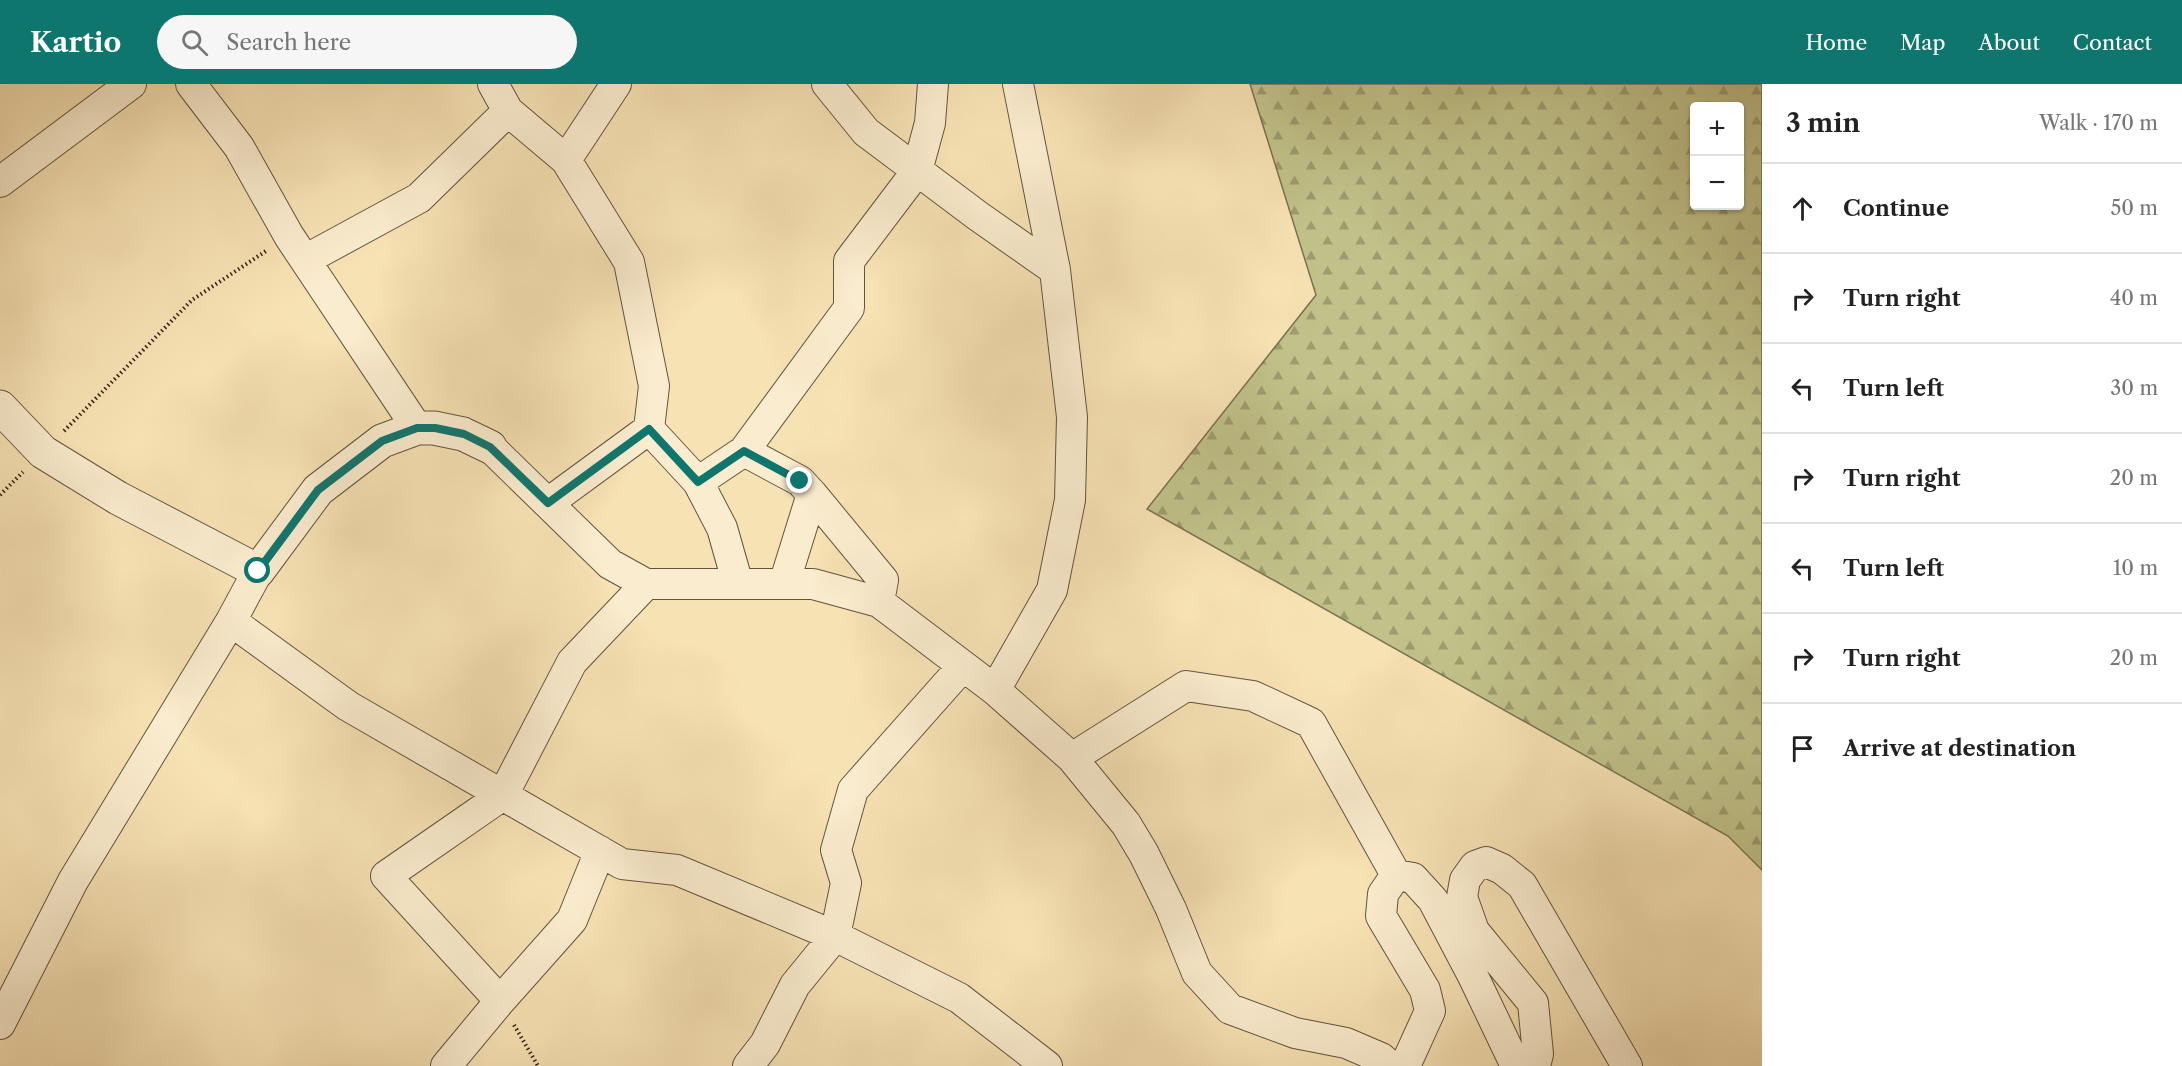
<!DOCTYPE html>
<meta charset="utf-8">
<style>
:root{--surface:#fff;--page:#f6f6f6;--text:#222;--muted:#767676;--line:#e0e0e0;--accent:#0f766e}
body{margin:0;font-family:"Libre Caslon Text",serif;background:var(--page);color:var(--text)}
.controls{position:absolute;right:18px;top:18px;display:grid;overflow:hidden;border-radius:6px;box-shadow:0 2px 4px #0004}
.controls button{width:54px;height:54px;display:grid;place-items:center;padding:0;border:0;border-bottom:2px solid var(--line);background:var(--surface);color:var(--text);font:30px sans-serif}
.stop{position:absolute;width:18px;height:18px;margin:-14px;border:4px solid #0f766e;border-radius:50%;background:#fff}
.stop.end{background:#0f766e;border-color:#fff;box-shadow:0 2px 6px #0008}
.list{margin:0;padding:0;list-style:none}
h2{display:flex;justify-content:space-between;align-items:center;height:78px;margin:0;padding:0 24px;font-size:26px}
h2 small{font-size:20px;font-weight:400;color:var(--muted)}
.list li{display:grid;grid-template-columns:39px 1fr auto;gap:18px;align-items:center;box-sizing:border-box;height:90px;padding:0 24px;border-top:2px solid var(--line)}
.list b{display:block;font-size:22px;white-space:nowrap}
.list em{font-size:20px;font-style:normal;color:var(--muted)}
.icon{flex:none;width:33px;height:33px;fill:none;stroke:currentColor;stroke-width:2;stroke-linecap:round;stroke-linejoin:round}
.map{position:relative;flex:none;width:1762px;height:982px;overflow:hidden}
header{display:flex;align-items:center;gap:36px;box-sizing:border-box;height:84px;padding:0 30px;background:var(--accent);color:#fff}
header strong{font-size:28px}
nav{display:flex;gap:33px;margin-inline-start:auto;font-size:21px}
.search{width:420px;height:54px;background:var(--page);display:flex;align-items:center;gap:15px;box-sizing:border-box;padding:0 21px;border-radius:33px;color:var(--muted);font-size:22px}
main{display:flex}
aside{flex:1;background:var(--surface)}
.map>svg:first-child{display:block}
.forest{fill:url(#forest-firs);stroke:#797351;stroke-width:1.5;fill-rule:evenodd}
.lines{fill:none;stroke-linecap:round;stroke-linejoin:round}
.minor-casing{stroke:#62543f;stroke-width:32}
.tertiary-casing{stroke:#62543f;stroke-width:35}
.path{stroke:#312418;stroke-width:4;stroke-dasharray:1.5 3;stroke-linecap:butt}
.minor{stroke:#faecce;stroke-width:30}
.tertiary{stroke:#faecce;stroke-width:33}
.route{stroke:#0f766e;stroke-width:8}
</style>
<header>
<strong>Kartio</strong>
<div class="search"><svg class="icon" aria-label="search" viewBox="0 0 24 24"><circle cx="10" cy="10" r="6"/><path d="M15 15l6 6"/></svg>Search here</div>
<nav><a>Home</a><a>Map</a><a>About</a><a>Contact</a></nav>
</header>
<main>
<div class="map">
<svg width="1762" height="982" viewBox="0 0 1762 982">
<defs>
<pattern id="forest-firs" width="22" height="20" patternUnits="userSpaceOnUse" patternTransform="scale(1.5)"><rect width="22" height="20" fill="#c1c28a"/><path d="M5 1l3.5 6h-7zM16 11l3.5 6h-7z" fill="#9d9d70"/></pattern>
</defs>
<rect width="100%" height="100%" fill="#f7e2b4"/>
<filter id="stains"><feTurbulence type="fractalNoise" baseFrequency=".00333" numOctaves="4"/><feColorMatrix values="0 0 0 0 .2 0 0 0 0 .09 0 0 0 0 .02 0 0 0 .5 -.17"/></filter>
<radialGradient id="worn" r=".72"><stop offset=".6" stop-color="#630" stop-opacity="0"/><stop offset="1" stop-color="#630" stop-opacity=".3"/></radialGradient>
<!-- forest -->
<path class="forest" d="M 1250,0 L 1762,0 L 1762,786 L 1728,752 L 1147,425 L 1316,211 ZM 1694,22 L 1740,22 L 1740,122 L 1694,122 Z"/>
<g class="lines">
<!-- minor casing -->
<g class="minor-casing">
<path id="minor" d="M 191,0 L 239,63 L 289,152 L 417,344
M 493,0 L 508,27 L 566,76 L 629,178 L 654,302 L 649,345 L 548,419
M 827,0 L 866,48 L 978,132 L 1055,186
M 566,76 L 616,0
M 0,98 L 131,0
M 305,176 L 419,114 L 508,27
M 649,345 L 698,398 L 722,444 L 738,500
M 490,363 L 610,480 L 646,500 L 813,500 L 879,518 L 995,606 L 1072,674 L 1126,740 L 1144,770 L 1171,825 L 1197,889 L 1230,925 L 1295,949 L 1346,959 L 1381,974 L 1390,982
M 744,367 L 800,397 L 812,410 L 883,496 L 879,518
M 698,398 L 744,367 L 849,224 L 849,177 L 917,87 L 930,39 L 933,0
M 784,500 L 812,410
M 231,537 L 348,622 L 622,780 L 677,786 L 835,852 L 959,914 L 1047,982
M 995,606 L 1052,506 L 1070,416 L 1072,333 L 1055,186 L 1018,0
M 1072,674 L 1186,602 L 1253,612 L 1311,639 L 1396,791
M 1396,791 L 1413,794 L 1433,816 L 1473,892 L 1516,982
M 1396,791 L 1383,810 L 1381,832 L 1425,906 L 1430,927 L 1405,982
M 500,917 L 572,836 L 600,767
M 0,940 L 73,797 L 231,537 L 258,487
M 446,982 L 500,917 L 386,792 L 503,711 L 572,578 L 646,500
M 748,982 L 765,960 L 795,901 L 835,852 L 846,799 L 836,766 L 853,706 L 963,582
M 1535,982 L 1538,970 L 1533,919 L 1474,847 L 1462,813 L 1465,796 L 1475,782 L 1486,778 L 1502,785 L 1522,801 L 1627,982"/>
</g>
<!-- tertiary casing -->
<g class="tertiary-casing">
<path id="tertiary" d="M 0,323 L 43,368 L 118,414 L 258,487 L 318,406 L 382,357 L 417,344 L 434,344 L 463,350 L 490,363"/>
</g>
<!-- path -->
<path class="path" d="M 64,347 L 192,216 L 266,167
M 0,411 L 23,388
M 514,941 L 538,982"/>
<!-- minor -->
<use href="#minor" class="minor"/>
<!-- tertiary -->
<use href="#tertiary" class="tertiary"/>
</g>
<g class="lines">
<!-- route -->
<path class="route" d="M 258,487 L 318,406 L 382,357 L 417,344 L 435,344 L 464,350 L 490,363 L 548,419 L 649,345 L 698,398 L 744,367 L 800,397"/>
</g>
<rect width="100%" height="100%" filter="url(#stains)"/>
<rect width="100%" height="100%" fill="url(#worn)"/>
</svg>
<div class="controls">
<button>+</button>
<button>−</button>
</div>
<div class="stop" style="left:258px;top:487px"></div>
<div class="stop end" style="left:800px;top:397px"></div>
</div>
<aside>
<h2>3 min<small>Walk · 170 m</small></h2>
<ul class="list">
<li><svg class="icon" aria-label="ahead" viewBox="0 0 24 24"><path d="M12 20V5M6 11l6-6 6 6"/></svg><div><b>Continue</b></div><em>50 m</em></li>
<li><svg class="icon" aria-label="right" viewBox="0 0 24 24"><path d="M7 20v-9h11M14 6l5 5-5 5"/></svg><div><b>Turn right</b></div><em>40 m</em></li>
<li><svg class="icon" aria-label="left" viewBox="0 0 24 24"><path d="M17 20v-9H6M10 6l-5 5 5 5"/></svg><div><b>Turn left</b></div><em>30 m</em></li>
<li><svg class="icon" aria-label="right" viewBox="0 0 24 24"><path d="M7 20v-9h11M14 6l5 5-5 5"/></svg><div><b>Turn right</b></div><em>20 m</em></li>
<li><svg class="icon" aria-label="left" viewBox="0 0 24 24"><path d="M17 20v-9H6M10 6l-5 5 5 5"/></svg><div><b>Turn left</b></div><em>10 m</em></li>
<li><svg class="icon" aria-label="right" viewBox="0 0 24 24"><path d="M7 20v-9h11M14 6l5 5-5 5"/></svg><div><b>Turn right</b></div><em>20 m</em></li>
<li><svg class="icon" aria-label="arrive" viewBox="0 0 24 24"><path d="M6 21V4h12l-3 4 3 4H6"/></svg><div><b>Arrive at destination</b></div></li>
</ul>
</aside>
</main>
